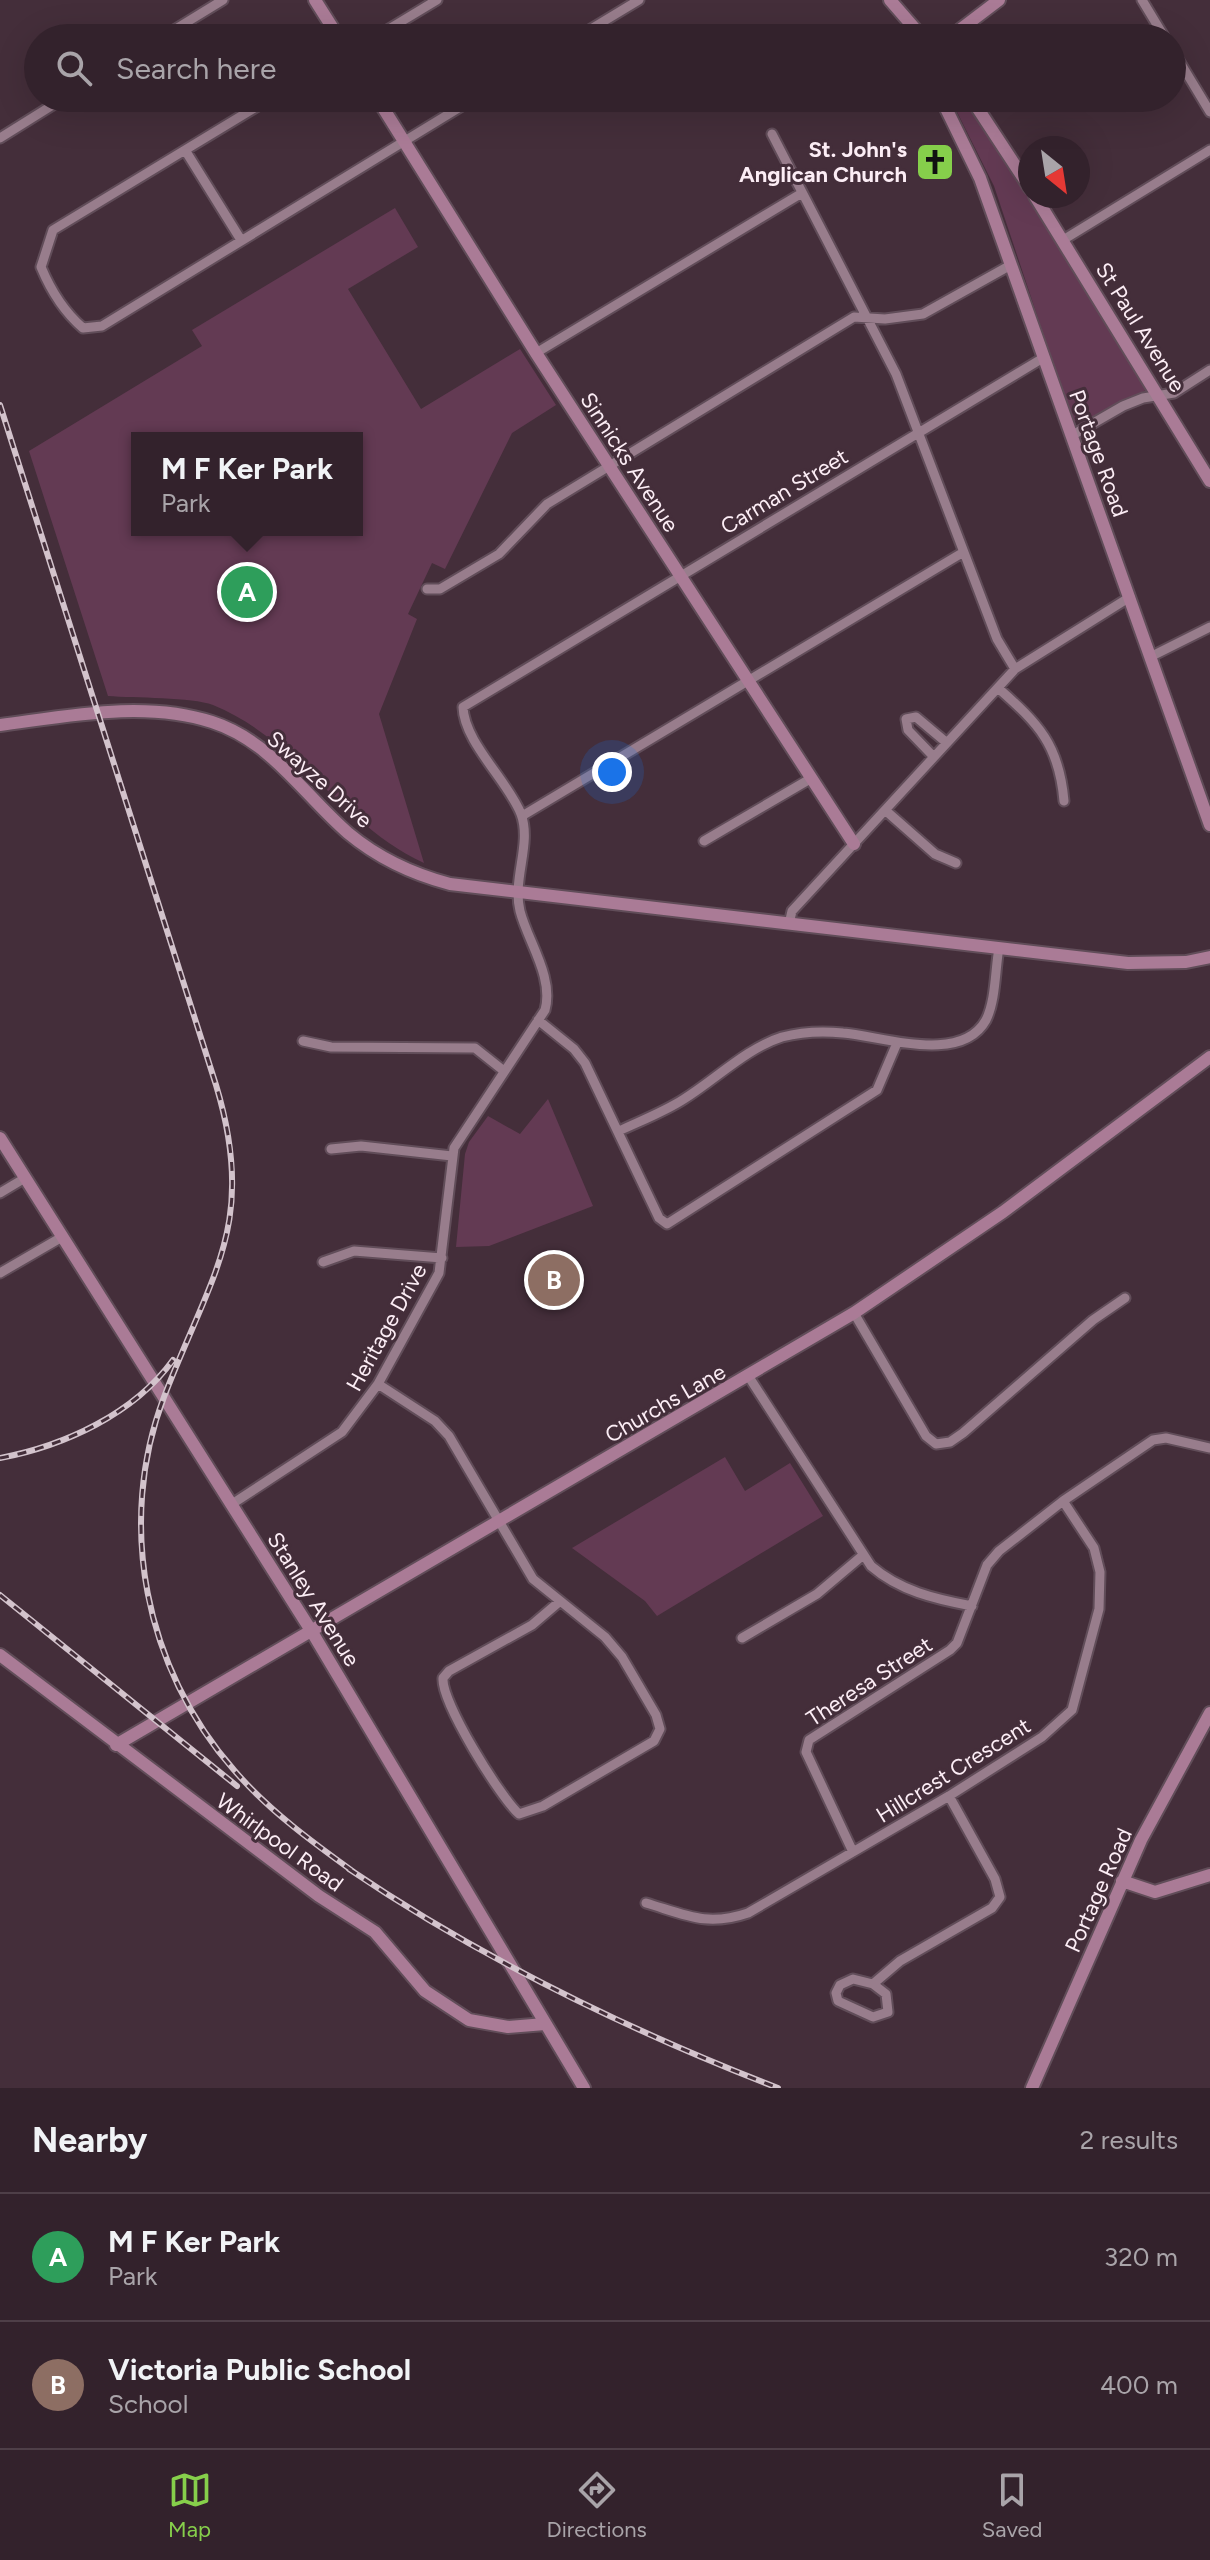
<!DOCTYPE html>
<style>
:root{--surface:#33222c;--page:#3e2f38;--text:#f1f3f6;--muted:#a9a4a9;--line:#4e3f48;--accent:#86cf4b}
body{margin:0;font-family:Figtree,sans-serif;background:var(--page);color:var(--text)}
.compass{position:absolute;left:1018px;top:136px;width:72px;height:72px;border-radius:50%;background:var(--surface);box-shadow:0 8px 32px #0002;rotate:150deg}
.you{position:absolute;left:612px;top:772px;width:28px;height:28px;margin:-20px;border:6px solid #fff;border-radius:50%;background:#1a73e8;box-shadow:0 0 0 12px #1a73e833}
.badge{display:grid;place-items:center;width:52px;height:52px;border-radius:50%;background:var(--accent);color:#fff;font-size:26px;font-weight:700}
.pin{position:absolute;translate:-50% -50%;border:4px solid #fff;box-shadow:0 2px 8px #0006}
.popup{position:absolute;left:131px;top:432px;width:232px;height:104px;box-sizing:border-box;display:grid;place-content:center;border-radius:0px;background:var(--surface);filter:drop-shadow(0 2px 6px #0005);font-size:26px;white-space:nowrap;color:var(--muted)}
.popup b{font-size:30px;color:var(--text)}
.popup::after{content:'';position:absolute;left:50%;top:100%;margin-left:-16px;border:16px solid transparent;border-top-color:var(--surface)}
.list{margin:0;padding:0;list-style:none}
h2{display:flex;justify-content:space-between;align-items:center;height:104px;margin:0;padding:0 32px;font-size:34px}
h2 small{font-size:26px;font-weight:400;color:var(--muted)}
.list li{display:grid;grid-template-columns:52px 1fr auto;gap:24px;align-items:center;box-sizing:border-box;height:128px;padding:0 32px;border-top:2px solid var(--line)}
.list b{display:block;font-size:30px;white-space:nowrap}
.list p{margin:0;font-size:26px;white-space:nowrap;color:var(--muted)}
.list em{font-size:26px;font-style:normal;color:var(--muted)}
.icon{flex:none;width:44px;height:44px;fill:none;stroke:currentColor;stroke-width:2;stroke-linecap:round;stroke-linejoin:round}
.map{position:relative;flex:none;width:1210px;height:2088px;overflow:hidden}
.search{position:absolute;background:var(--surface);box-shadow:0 8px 32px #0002;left:24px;right:24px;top:24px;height:88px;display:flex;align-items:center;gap:20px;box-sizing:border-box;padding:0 28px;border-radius:44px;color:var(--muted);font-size:30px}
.sheet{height:360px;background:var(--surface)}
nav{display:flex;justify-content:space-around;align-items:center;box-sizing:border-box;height:112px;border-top:2px solid var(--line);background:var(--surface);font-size:22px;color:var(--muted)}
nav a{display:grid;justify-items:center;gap:4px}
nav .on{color:var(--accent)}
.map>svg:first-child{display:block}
.green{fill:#633a53;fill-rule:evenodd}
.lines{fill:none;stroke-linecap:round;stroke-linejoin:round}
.street-casing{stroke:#614d59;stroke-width:13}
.secondary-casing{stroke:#614d59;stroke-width:16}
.street{stroke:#987d8c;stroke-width:9}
.secondary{stroke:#aa7b96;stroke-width:12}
.rail-casing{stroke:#d3c3cc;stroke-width:6}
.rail{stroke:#442e3a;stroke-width:3;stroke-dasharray:9;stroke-linecap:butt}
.labels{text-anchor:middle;stroke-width:6;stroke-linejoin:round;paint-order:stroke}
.poi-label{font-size:22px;font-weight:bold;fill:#fcedf5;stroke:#442e3a;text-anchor:end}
.street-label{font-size:22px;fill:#fcedf5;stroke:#442e3a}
</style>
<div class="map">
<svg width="1210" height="2088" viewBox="0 0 1210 2088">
<rect width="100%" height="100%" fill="#442e3a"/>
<!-- green -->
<path class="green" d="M 950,98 L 961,98 L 987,129 L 1146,384 L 1146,390 L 1084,424 L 1072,420 L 994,186 Z
M 395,208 L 418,247 L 348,289 L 421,409 L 520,349 L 556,405 L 512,433 L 445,569 L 432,563 L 408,614 L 417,619 L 379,714 L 424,863 C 344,827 297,739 213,705 C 192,697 134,698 108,696 L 29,451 L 202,346 L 192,330 ZM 137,438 L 357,438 L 357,530 L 137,530 Z
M 548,1099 L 593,1206 L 489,1246 L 456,1247 L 465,1154 L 469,1142 L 488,1116 L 520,1134 Z
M 725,1457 L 745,1491 L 790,1463 L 823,1516 L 657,1616 L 645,1601 L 572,1548 Z"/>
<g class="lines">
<!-- street casing -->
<g class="street-casing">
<path id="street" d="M 1142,0 L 1165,38
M 161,38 L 223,0
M 374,38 L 437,0
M 576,38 L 639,0
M 1172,49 L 1210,112
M 271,98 L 53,230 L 41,267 C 51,291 63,311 83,328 L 102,326 L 475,98
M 772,134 L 896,374 L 997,639 L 1015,669
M 0,138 L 64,98
M 185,150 L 241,240
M 1063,240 L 1210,150
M 536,353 L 802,193
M 1071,436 L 1123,406 L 1143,398 L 1174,393 L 1210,370
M 427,589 L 440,589 L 499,554 L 547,504 L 854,317 L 885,319 L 923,314 L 1009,266
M 1152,656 L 1210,627
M 998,688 C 1039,724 1059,745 1064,801
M 933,756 L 908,730 L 906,719 L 916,717 L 947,743
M 885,810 L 935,854 L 956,863
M 522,816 L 962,553
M 704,841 L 810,779
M 789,924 L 792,911 L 1015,669 L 1130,597
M 538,1020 L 574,1049 L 585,1063 L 659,1218 L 667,1224 L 877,1090 L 897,1043
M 303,1041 L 331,1047 L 475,1048 L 504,1071
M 619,1131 C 640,1121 664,1112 684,1099 C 716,1079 747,1048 782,1037 C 801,1032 824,1031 843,1033 C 882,1036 961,1065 986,1020 C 996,1000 995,969 999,948
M 331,1149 L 361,1146 L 452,1156
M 0,1193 L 25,1178
M 323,1262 L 354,1251 L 442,1258
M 0,1273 L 62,1237
M 854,1313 L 926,1436 L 936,1444 L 950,1442 L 963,1433 L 1093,1320 L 1125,1298
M 749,1377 L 871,1566 C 900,1591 935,1599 972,1606
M 378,1384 L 435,1421 L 449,1436 L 533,1579 L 605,1637 L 622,1657 L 656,1715 L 660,1729 L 654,1741 L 543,1806 L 519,1814 C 500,1797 441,1702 443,1678 L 449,1671 L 532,1625 L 559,1602
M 232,1504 L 342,1432 L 378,1384 L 439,1273 L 454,1148 L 545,1010 C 554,977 528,942 520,911 C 512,879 532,844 521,814 C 508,781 464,742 463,707 L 1043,358
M 742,1638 L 817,1594 L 862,1556
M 853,1852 L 806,1752 L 809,1740 L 950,1650 L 957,1643 L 987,1565 L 999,1551 L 1063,1501 L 1153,1440 L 1166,1438 L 1210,1448
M 646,1903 C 686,1915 707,1927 748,1913 L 949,1796 L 1042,1737 L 1072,1710 L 1099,1609 L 1100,1572 L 1094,1548 L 1063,1501
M 853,1979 L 873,1984 L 886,1994 L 888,2012 L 873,2017 L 838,2001 L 836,1993 L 840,1985 Z
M 873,1984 L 900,1961 L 992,1908 L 1000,1897 L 995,1879 L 949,1796"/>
</g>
<!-- secondary casing -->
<g class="secondary-casing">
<path id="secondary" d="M 315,0 L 339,38
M 890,0 L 923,38
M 949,38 L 999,0
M 377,98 L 536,353 L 854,844
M 941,98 L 980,178 L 1210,825
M 971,98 L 1030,188
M 1035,196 L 1210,481
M 0,725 C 68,716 145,700 212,722 C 271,741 303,794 348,833 C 378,858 412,874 450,884 L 1128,963 L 1186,962 L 1210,957
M 0,1138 L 312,1632 L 584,2088
M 0,1655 L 319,1896 L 375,1932 L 425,1991 L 469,2020 L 508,2027 L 545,2024
M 116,1745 L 854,1313 L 1003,1212 L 1210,1057
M 1122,1881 L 1155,1892 L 1210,1875
M 1032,2088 L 1141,1840 L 1210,1713"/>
</g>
<!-- street -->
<use href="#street" class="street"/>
<!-- secondary -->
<use href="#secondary" class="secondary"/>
<!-- rail casing -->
<g class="rail-casing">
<path id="rail" d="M 0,405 L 216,1085 C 258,1224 211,1274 164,1397 C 116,1523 145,1669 234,1770 C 269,1811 315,1844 358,1875
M 0,1458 C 64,1446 134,1414 173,1360
M 0,1595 L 237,1786
M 349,1869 C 482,1959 628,2030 778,2088"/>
</g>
<!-- rail -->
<use href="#rail" class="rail"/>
</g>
<!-- icons -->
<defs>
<g id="church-square" transform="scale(2)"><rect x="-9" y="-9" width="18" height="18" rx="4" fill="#86cf4b" stroke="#442e3a"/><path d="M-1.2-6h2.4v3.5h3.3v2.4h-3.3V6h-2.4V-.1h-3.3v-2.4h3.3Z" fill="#111"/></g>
</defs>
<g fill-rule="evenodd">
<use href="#church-square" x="935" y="162"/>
</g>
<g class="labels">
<!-- poi labels -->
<g class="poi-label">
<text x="907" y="157">St. John's<tspan x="907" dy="25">Anglican Church</tspan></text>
</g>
<!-- street labels -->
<g class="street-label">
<text transform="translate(1141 327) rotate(58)" y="8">St Paul Avenue</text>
<text transform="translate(1099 453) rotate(70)" y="8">Portage Road</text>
<text transform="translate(630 462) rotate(57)" y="8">Sinnicks Avenue</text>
<text transform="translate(784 491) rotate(-31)" y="8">Carman Street</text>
<text transform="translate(320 779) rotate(42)" y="8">Swayze Drive</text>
<text transform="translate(386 1327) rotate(-61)" y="8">Heritage Drive</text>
<text transform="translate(665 1403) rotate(-30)" y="8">Churchs Lane</text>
<text transform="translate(314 1599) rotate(58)" y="8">Stanley Avenue</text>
<text transform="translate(869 1681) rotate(-33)" y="8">Theresa Street</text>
<text transform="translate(953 1770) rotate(-32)" y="8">Hillcrest Crescent</text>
<text transform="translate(280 1842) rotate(36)" y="8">Whirlpool Road</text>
<text transform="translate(1098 1890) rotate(-66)" y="8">Portage Road</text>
</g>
</g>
</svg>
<svg class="compass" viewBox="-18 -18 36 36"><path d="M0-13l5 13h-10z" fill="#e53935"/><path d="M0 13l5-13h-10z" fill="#a9a4a9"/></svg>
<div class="you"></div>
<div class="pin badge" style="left:247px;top:592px;background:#2e9e5b">A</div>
<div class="popup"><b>M F Ker Park</b>Park</div>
<div class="pin badge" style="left:554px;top:1280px;background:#8d6e63">B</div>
<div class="search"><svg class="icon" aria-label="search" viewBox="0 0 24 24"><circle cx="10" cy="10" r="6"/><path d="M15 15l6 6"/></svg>Search here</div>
</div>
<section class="sheet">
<h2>Nearby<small>2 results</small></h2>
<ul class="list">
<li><span class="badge" style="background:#2e9e5b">A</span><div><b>M F Ker Park</b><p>Park</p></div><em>320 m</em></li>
<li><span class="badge" style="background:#8d6e63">B</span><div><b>Victoria Public School</b><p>School</p></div><em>400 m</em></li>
</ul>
</section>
<nav>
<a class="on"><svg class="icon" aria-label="map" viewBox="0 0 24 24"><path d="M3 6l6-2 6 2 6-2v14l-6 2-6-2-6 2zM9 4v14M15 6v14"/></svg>Map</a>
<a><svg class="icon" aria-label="directions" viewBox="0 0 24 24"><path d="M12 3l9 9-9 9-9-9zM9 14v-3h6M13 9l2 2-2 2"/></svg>Directions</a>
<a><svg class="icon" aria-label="saved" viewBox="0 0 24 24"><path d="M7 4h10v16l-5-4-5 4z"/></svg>Saved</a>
</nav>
